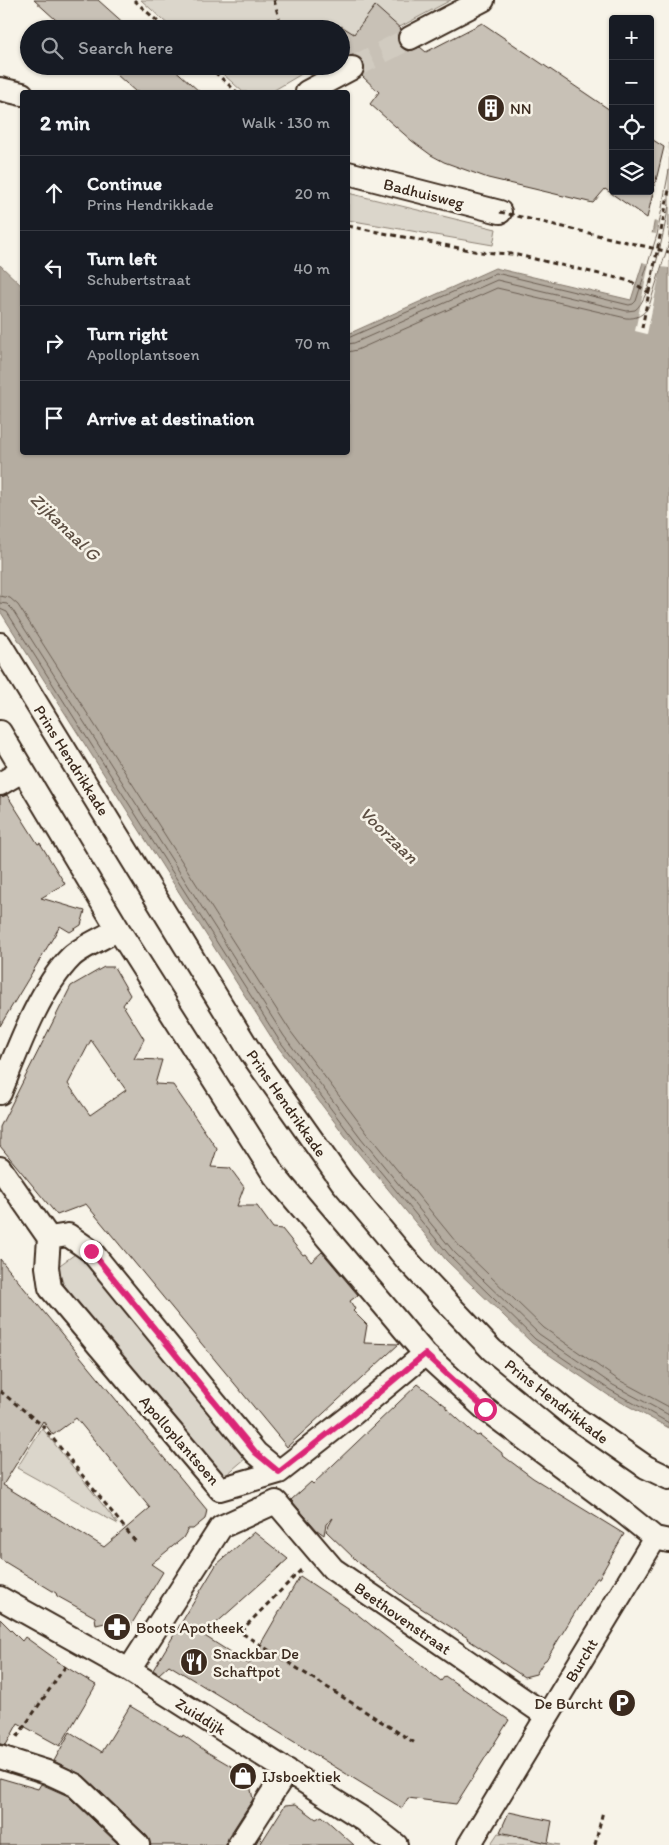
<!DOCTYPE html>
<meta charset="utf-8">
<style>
:root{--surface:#171b24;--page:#242831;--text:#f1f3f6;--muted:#9ea1a6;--line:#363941}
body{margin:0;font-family:Itim,sans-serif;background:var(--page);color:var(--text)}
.controls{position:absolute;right:15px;top:15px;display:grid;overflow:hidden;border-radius:5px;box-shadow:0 1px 4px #0004}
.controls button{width:45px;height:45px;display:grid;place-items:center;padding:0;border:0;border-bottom:1px solid var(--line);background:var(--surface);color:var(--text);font:25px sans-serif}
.stop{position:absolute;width:15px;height:15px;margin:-11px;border:4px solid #db2777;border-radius:50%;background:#fff}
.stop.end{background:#db2777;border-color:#fff;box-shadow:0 1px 5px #0008}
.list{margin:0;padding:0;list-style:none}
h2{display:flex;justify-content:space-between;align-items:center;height:65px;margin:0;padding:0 20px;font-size:21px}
h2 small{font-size:16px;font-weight:400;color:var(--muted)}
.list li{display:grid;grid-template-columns:32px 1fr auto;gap:15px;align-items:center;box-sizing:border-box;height:75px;padding:0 20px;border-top:1px solid var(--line)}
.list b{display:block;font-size:19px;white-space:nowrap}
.list p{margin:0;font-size:16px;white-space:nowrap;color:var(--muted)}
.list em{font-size:16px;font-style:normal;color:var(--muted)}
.icon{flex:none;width:28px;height:28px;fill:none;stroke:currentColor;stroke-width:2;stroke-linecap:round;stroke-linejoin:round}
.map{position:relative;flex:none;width:669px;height:1845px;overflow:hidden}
.search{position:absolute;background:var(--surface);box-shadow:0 1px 4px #0004;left:20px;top:20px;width:330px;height:55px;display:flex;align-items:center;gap:12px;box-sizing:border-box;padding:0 18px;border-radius:28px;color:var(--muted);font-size:19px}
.panel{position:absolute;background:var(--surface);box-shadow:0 1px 4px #0004;left:20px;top:90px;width:330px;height:365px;border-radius:5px}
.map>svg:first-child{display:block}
.green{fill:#dbd6cb;stroke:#8b8074}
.water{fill:#b4aca0;stroke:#84786c}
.pier{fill:#f7f3e8}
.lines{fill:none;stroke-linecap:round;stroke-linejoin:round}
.shore{stroke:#6b5e52;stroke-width:1}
.building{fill:#c8c1b6;stroke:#3b2a1e;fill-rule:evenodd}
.street-tunnel{stroke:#d1cbc0;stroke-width:22;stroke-dasharray:22 11;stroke-linecap:butt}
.street-casing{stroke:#3b2a1e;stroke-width:26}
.path{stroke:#3b2a1e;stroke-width:3;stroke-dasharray:5 4;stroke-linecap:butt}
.street{stroke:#f7f3e8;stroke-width:22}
.path-bridge{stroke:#3b2a1e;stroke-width:3;stroke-dasharray:5 4;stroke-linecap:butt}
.route{stroke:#db2777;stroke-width:6}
.labels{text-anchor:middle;stroke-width:5;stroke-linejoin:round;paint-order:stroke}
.poi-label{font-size:16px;fill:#3b2a1e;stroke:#f7f3e8;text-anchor:start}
.street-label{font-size:16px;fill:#3b2a1e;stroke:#f7f3e8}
.water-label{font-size:18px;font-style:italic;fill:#5f5145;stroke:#f7f3e8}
</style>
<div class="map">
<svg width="669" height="1845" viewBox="0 0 669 1845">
<rect width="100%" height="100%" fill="#f7f3e8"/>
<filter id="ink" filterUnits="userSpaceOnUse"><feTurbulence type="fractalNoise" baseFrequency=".02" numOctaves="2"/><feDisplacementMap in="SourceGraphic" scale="10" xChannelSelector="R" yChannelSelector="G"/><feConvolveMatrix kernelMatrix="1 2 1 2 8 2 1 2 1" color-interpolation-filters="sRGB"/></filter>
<g filter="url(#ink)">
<!-- green -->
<path class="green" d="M 141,0 L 451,0 L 396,29 L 341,49 L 341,29 L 173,29 Z
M 214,66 L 315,66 L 271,92 L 243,92 Z
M 348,193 L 496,229 L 493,245 L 348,220 Z
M 78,1252 L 246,1458 L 226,1475 L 213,1467 L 64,1285 L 57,1267 Z
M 42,1428 L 118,1524 L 17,1468 Z
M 498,1833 L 559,1845 L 490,1845 Z"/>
<!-- water -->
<path class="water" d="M 669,143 L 669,1428 L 608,1395 L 532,1343 L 446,1260 L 352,1145 L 275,1043 L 0,611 L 0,265 L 22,286 L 22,452 L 348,452 L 348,334 L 495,268 L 631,300 L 652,234 Z"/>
<!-- pier -->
<path class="pier" d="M 669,140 L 668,237 L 669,238 L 669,268 L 661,267 L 647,334 L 635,331 L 649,264 L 642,262 L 650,233 L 656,234 L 658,222 L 652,221 Z"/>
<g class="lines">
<!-- shore -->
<path class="shore" d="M 348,338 L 496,273 L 629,305 L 633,304 L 636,301 L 657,235 L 669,170
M 348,344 L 354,343 L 497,280 L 627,311 L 635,310 C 651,300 665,225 669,205
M 348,352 L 357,350 L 497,288 L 626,318 C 636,319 644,315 649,306 L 669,243
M 0,596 L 10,598 L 18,605 L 291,1032 L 367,1133 L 460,1247 L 544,1328 L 617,1379 L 669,1407
M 0,603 L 7,604 L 12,609 L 284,1036 L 361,1138 L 454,1252 L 539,1334 L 613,1385 L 669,1415
M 0,609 L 7,612 L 279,1040 L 356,1142 L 450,1256 L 535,1339 L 610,1390 L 669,1423"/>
</g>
<!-- building -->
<path class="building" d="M 34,0 L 98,0 L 127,26 L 125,29 L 66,29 Z
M 375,6 L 401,29 L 397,37 L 398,44 L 403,49 L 409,51 L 420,47 L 426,52 L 482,23 L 613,112 L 613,191 L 650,191 L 650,138 L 664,147 L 647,218 L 605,189 L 593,203 L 488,178 L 444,162 L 431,155 L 412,141 L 370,104 L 379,92 L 362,76 L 365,69 L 363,61 L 359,57 L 353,55 L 341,58 L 341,26 L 354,34 Z
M 107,66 L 171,66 L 200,92 L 136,92 Z
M 7,795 L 38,844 L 40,843 L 65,884 L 41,898 L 85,911 L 81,925 L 70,932 L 60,926 L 0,1026 L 0,797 Z
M 104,967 L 114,967 L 130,995 L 123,1005 L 144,1039 L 134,1059 L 162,1060 L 155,1084 L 173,1085 L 217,1149 L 211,1167 L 230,1168 L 244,1187 L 237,1206 L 257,1206 L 273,1228 L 282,1229 L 303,1255 L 305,1254 L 311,1262 L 322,1252 L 358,1295 L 350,1301 L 355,1309 L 353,1311 L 367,1325 L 364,1343 L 399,1344 L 287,1447 L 86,1204 L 57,1215 L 0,1146 L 0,1127 L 71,986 ZM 91,1040 L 126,1090 L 90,1115 L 68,1084 Z
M 0,1259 L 207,1510 L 205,1519 L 193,1529 L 188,1529 L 183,1538 L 151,1564 L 163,1572 L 125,1635 L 105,1623 L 96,1625 L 95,1617 L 57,1596 L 56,1593 L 0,1559 ZM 76,1418 L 150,1508 L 104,1547 L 3,1485 L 43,1421 L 53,1435 Z
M 418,1384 L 446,1406 L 446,1408 L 469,1429 L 477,1436 L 480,1435 L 502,1453 L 502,1455 L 533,1478 L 624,1534 L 599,1578 L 597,1578 L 590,1588 L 546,1660 L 544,1661 L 536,1674 L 524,1677 L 467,1639 L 468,1638 L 405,1598 L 358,1562 L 326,1531 L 333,1518 L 326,1524 L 324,1535 L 317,1530 L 291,1500 L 311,1482 L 313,1484 Z
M 254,1532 L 288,1559 L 203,1635 L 249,1664 L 300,1576 L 357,1614 L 441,1681 L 445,1676 L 509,1720 L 456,1804 L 408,1798 L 402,1808 L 169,1665 L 159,1674 L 153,1670 L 216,1565 Z
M 0,1619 L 22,1641 L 25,1637 L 57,1660 L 56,1661 L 96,1685 L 60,1746 L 18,1723 L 6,1745 L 0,1744 Z
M 130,1706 L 182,1737 L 183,1735 L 207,1752 L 248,1776 L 253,1799 L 228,1838 L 226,1845 L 151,1845 L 147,1836 L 84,1776 L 54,1761 L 70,1732 L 102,1752 Z
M 0,1778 L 38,1789 L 41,1784 L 68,1796 L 119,1845 L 0,1845 Z
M 296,1804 L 316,1819 L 322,1816 L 354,1845 L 255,1845 L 260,1836 L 261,1843 L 285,1805 Z
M 509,1812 L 552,1821 L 548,1843 L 500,1832 Z"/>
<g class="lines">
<!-- street-tunnel -->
<path class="street-tunnel" d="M 352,68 L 410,38"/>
<!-- street casing -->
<g class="street-casing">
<path id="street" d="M 410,38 L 483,0
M 0,89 L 22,94
M 307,92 L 352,68
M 348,173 L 500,212
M 0,644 L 251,1053 L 342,1182 L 406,1259 L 492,1350 L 571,1415 L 646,1467 L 669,1478
M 0,732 L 118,929 L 275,1176 L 425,1354 L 485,1409 L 623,1512 L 655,1538 L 669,1541
M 0,784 L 22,771
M 0,1093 C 17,1051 39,989 71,957 C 81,947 106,937 118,929
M 0,1168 L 49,1238 L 47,1267 L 50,1288 L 220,1489 L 279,1472 L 353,1414 L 425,1354
M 49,1238 L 68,1235 L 91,1251 L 256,1453 L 279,1472
M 0,1598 L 129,1670 L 363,1819 L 396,1845
M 129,1670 L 221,1527 L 276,1502 L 333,1569 L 547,1716
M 0,1757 L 47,1772 L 75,1785 L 138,1845
M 239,1845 L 287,1770
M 469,1845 L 655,1538"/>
</g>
<!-- path -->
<path class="path" d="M 134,0 L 166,29
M 274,0 L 282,29
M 208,66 L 237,92
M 348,226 L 479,252 L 513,254 L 630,281 L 650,293
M 642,328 L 669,190
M 0,1391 L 42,1425 L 136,1542
M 301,1570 L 240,1632 L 415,1743
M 17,1737 L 67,1664
M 595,1845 L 603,1811"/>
<!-- street -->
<use href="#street" class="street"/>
<!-- path-bridge -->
<path class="path-bridge" d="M 500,212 L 669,252"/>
</g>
</g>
<g class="lines" filter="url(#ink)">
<!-- route -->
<path class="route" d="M 91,1251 L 256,1453 L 279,1472 L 353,1414 L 425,1354 L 485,1409"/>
</g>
<!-- icons -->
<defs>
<g id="building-disc" transform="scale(1.4375)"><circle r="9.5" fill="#3b2a1e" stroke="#f7f3e8"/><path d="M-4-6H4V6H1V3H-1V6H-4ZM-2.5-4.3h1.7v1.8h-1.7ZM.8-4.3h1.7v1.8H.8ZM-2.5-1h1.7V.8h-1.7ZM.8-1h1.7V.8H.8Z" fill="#fff"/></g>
<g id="pharmacy-disc" transform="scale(1.4375)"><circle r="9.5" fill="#3b2a1e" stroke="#f7f3e8"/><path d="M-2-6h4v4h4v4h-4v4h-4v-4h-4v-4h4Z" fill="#fff"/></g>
<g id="restaurant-disc" transform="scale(1.4375)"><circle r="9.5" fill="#3b2a1e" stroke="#f7f3e8"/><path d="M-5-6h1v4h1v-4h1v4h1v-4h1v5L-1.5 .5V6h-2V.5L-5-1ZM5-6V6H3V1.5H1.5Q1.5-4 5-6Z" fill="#fff"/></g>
<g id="parking-disc" transform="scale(1.4375)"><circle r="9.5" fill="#3b2a1e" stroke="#f7f3e8"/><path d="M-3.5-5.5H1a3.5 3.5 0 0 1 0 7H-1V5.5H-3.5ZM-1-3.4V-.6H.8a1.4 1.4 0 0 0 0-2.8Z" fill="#fff"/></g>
<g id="shop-disc" transform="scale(1.4375)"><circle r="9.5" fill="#3b2a1e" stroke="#f7f3e8"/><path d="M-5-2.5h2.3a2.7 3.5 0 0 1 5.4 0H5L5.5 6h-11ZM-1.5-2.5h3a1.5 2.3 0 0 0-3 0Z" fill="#fff"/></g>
</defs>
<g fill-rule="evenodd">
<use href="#building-disc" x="491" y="108"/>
<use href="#pharmacy-disc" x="117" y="1627"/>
<use href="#restaurant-disc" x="194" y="1662"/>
<use href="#parking-disc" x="622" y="1703"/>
<use href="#shop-disc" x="243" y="1776"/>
</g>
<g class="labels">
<!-- poi labels -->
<g class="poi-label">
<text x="510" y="114">NN</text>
<text x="136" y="1633">Boots Apotheek</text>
<text x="213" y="1659">Snackbar De<tspan x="213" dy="18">Schaftpot</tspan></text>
<text x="603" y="1709" text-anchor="end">De Burcht</text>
<text x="262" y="1782">IJsboektiek</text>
</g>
<!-- street labels -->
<g class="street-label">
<text transform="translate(424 193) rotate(14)" y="6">Badhuisweg</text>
<text transform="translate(72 760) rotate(58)" y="6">Prins Hendrikkade</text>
<text transform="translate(287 1103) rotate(55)" y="6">Prins Hendrikkade</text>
<text transform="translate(557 1401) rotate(38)" y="6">Prins Hendrikkade</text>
<text transform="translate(180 1440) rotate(49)" y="6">Apolloplantsoen</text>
<text transform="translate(403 1618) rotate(35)" y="6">Beethovenstraat</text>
<text transform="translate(581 1660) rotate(-59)" y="6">Burcht</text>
<text transform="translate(201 1716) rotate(32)" y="6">Zuiddijk</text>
</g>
<!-- water labels -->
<g class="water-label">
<text transform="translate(65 527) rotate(44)" y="6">Zijkanaal G</text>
<text transform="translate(389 835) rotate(44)" y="6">Voorzaan</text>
</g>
</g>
</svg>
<div class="controls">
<button>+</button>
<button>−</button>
<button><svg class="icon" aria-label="locate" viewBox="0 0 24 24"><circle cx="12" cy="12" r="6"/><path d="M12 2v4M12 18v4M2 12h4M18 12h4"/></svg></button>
<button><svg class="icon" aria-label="layers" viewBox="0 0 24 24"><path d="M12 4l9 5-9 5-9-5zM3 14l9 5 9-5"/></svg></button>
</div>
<div class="stop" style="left:485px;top:1409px"></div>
<div class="stop end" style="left:91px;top:1251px"></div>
<div class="search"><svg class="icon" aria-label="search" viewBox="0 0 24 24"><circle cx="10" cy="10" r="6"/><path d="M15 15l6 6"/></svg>Search here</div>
<section class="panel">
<h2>2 min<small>Walk · 130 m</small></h2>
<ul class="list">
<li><svg class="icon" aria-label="ahead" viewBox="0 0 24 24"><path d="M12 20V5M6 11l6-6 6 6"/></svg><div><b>Continue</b><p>Prins Hendrikkade</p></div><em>20 m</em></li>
<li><svg class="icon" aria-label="left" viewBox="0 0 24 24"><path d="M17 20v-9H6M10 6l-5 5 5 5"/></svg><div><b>Turn left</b><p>Schubertstraat</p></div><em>40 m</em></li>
<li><svg class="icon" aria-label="right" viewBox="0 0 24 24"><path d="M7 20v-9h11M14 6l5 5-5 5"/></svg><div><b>Turn right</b><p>Apolloplantsoen</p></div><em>70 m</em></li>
<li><svg class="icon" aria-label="arrive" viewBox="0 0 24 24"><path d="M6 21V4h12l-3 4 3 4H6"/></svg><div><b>Arrive at destination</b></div></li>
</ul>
</section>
</div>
